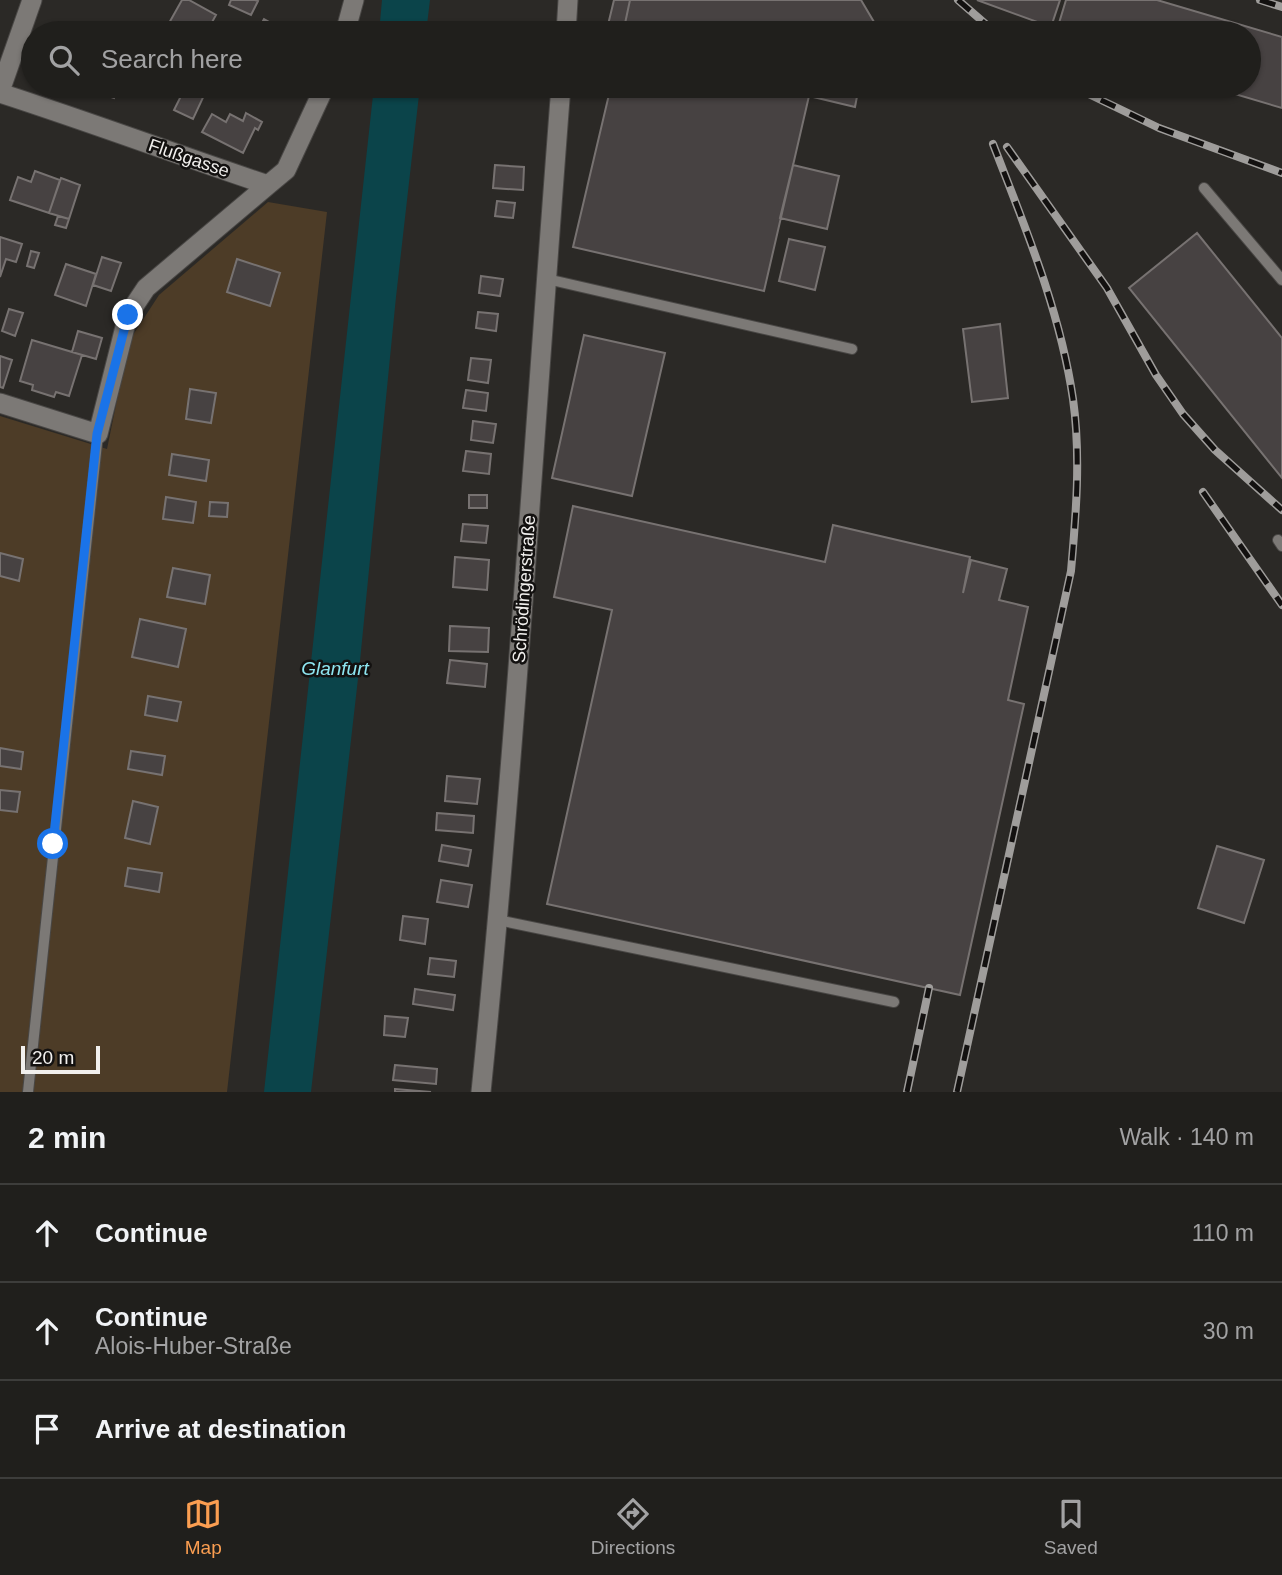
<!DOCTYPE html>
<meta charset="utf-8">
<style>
:root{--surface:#201f1c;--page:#282725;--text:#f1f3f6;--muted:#a2a2a3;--line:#3d3d3b;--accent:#fb9e51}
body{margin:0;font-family:Helvetica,sans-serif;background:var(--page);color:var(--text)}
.scale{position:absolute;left:21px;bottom:18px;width:79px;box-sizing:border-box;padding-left:7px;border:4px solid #f2f0ee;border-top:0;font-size:19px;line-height:24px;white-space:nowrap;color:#f2f0ee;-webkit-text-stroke:5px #131110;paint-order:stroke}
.stop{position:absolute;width:21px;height:21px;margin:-16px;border:5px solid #1a73e8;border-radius:50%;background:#fff}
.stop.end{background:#1a73e8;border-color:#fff;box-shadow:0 2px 7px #0008}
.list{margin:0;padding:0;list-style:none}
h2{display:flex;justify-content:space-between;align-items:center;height:91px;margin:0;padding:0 28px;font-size:30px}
h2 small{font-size:23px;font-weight:400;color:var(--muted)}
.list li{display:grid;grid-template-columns:46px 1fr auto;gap:21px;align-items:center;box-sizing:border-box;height:98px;padding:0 28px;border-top:2px solid var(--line)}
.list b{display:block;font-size:26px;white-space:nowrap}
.list p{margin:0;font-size:23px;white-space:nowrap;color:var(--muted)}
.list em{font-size:23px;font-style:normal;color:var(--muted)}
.icon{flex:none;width:38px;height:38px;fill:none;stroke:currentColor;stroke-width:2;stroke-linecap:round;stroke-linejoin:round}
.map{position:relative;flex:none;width:1282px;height:1092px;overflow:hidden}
.search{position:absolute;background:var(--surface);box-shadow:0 2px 5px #0004;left:21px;right:21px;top:21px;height:77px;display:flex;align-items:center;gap:18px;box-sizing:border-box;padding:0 24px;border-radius:38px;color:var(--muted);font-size:26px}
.sheet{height:385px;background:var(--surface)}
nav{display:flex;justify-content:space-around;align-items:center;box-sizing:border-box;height:98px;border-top:2px solid var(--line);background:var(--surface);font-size:19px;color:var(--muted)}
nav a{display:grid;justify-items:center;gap:4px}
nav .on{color:var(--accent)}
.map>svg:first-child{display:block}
.green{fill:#4d3c27}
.water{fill:#0b444a}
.building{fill:#474242;stroke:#777271;stroke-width:2}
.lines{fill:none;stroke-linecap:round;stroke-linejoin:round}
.service-casing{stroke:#494745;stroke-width:12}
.minor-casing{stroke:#494745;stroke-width:21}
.service{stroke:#7c7976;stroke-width:10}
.minor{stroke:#7c7976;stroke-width:19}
.rail-casing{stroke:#9f9d9b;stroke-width:8}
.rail{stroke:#131110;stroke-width:5;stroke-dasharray:16;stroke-linecap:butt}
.route{stroke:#1a73e8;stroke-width:9}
.labels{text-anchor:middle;stroke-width:5;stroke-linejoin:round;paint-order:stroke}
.street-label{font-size:18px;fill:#f2f0ee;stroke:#131110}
.water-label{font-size:19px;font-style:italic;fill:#8ee6f1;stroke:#131110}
</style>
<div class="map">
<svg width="1282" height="1092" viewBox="0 0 1282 1092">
<rect width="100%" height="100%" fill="#2b2926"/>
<!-- green -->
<path class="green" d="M 268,202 L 327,212 L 227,1092 L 0,1092 L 0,416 L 107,449 L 129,341 L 159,295 Z"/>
<!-- water -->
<path class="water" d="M 382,0 L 430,0 L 426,33 L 379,33 Z
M 374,86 L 420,86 L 396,297 L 360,661 L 311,1092 L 264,1092 Z"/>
<!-- building -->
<path class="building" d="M 182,0 L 189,0 L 216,15 L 206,33 L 164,32 Z
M 231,0 L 255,0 L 258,1 L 251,15 L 229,5 Z
M 614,0 L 630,0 L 623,33 L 606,33 Z
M 630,0 L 861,0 L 874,22 L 872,33 L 623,33 Z
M 977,0 L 1060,0 L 1051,27 Z
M 1066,0 L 1157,0 L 1282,37 L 1282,108 L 1208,86 L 1249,86 L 1249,33 L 1056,33 Z
M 264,19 L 278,27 L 275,33 L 256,33 Z
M 79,86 L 118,86 L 114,98 Z
M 186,86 L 202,86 L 207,89 L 193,119 L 174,110 Z
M 611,86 L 859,86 L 855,107 L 809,96 L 764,291 L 573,247 Z
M 246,113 L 262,122 L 258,130 L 255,128 L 243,153 L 202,132 L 212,114 L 226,122 L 230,114 L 243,121 Z
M 495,165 L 524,167 L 523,190 L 493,188 Z
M 793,165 L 839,176 L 827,229 L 780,218 Z
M 35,171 L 60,180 L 49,213 L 10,200 L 18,177 L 31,182 Z
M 61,178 L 80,185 L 69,219 L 49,213 Z
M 497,201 L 515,203 L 513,218 L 495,216 Z
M 58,216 L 69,219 L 66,228 L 55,225 Z
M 1197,233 L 1282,338 L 1282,478 L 1129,288 Z
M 0,237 L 22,244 L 16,262 L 6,259 L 0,277 Z
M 789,239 L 825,247 L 815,290 L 779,281 Z
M 31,251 L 39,253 L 34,268 L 27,266 Z
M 102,257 L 121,263 L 111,291 L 93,285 Z
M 237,259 L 280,273 L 270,306 L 227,292 Z
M 66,264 L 96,274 L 86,306 L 55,295 Z
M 481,276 L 503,279 L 500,296 L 479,293 Z
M 9,309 L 23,313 L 15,336 L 2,331 Z
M 478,312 L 498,314 L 496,331 L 476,328 Z
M 1000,324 L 1008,398 L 972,402 L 963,329 Z
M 78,331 L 102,338 L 96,359 L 72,352 Z
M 584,335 L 665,353 L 632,496 L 552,478 Z
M 32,340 L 82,355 L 69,396 L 56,392 L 54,397 L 32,390 L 33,385 L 20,381 Z
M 0,356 L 12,360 L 3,388 L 0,387 Z
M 471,358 L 491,360 L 488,383 L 468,380 Z
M 190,389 L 216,393 L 211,423 L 186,419 Z
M 466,390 L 488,393 L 486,411 L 463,408 Z
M 473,421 L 496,424 L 493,443 L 471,440 Z
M 466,451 L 491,454 L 489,474 L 463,471 Z
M 172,454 L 209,460 L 206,481 L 169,475 Z
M 469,495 L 487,495 L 487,508 L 469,508 Z
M 166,497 L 196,502 L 193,523 L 163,519 Z
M 210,502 L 228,503 L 227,517 L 209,516 Z
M 573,506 L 825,562 L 833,525 L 970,557 L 963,593 L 971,560 L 1007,569 L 999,600 L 1028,607 L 1008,700 L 1024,704 L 960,995 L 547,904 L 612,610 L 554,597 Z
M 463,524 L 488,526 L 486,543 L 461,541 Z
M 0,553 L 23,559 L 19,581 L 0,576 Z
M 455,557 L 489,560 L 487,590 L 453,587 Z
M 173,568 L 210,575 L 205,604 L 167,597 Z
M 140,619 L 186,629 L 178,667 L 132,657 Z
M 450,626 L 489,628 L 488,652 L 449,651 Z
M 450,660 L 487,664 L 485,687 L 447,683 Z
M 148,696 L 181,702 L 177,721 L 145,715 Z
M 0,748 L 23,752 L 21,769 L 0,766 Z
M 131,751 L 165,756 L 162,775 L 128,769 Z
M 447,776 L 480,779 L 477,804 L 445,801 Z
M 0,790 L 20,792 L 17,812 L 0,810 Z
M 133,801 L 158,807 L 150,844 L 125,838 Z
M 437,813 L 474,816 L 473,833 L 436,830 Z
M 442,845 L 471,850 L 468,866 L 439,861 Z
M 1217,846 L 1264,860 L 1244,923 L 1198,908 Z
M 128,868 L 162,873 L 159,892 L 125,886 Z
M 441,880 L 472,885 L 468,907 L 437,902 Z
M 403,916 L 428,919 L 425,944 L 400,940 Z
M 430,958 L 456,961 L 454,977 L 428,974 Z
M 415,989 L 455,995 L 453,1010 L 413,1004 Z
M 385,1016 L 408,1018 L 405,1037 L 384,1035 Z
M 395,1065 L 437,1069 L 436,1084 L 393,1080 Z
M 395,1089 L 431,1092 L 395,1092 Z"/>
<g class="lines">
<!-- service casing -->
<g class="service-casing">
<path id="service" d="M 1204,188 L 1282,280
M 547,279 L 852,349
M 1278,540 L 1282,546
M 498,920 L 894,1002
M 28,1092 L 98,434"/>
</g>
<!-- minor casing -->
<g class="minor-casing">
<path id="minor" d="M 345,33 L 354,0
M 566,33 L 568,0
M 0,91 L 32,0
M 0,93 C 90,122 178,155 268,185 L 286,170 L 325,86
M 0,403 L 98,434 L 128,315 L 146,288 L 268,185
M 481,1092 C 515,757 535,421 561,86"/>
</g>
<!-- service -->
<use href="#service" class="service"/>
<!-- minor -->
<use href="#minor" class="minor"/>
<!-- rail casing -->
<g class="rail-casing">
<path id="rail" d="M 958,0 L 996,33
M 1260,0 L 1282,7
M 1072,86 L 1159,128 L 1282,173
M 1007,147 L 1107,288 L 1156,375 L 1183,414 L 1215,450 L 1282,510
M 1203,492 L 1282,605
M 907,1092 L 929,988
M 957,1092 L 1071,571 C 1076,515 1081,456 1073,399 C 1060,310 1025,227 993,144"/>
</g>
<!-- rail -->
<use href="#rail" class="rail"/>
</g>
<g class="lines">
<!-- route -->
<path class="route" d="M 53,844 L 97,434 L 128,315"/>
</g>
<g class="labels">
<!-- street labels -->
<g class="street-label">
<text transform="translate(189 158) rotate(19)" y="6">Flußgasse</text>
<text transform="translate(524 589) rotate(-86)" y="6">Schrödingerstraße</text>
</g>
<!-- water labels -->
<g class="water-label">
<text x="335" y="675">Glanfurt</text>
</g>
</g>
</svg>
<div class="scale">20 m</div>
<div class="stop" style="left:53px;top:844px"></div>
<div class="stop end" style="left:128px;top:315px"></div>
<div class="search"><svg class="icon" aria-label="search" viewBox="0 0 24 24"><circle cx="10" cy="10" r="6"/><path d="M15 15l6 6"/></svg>Search here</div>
</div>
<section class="sheet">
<h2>2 min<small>Walk · 140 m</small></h2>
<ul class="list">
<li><svg class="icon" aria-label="ahead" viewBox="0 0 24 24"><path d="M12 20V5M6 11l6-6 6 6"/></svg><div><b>Continue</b></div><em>110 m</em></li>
<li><svg class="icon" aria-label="ahead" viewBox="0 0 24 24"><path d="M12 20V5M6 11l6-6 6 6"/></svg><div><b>Continue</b><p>Alois-Huber-Straße</p></div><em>30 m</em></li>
<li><svg class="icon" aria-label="arrive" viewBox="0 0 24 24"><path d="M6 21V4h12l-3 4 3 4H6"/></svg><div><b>Arrive at destination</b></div></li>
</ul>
</section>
<nav>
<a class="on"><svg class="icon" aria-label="map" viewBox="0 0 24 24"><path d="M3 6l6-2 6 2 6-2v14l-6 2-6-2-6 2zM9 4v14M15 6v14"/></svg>Map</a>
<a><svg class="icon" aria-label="directions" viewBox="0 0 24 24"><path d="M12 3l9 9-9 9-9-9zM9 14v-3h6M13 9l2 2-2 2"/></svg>Directions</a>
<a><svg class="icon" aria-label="saved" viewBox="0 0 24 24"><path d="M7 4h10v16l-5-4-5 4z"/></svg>Saved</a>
</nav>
